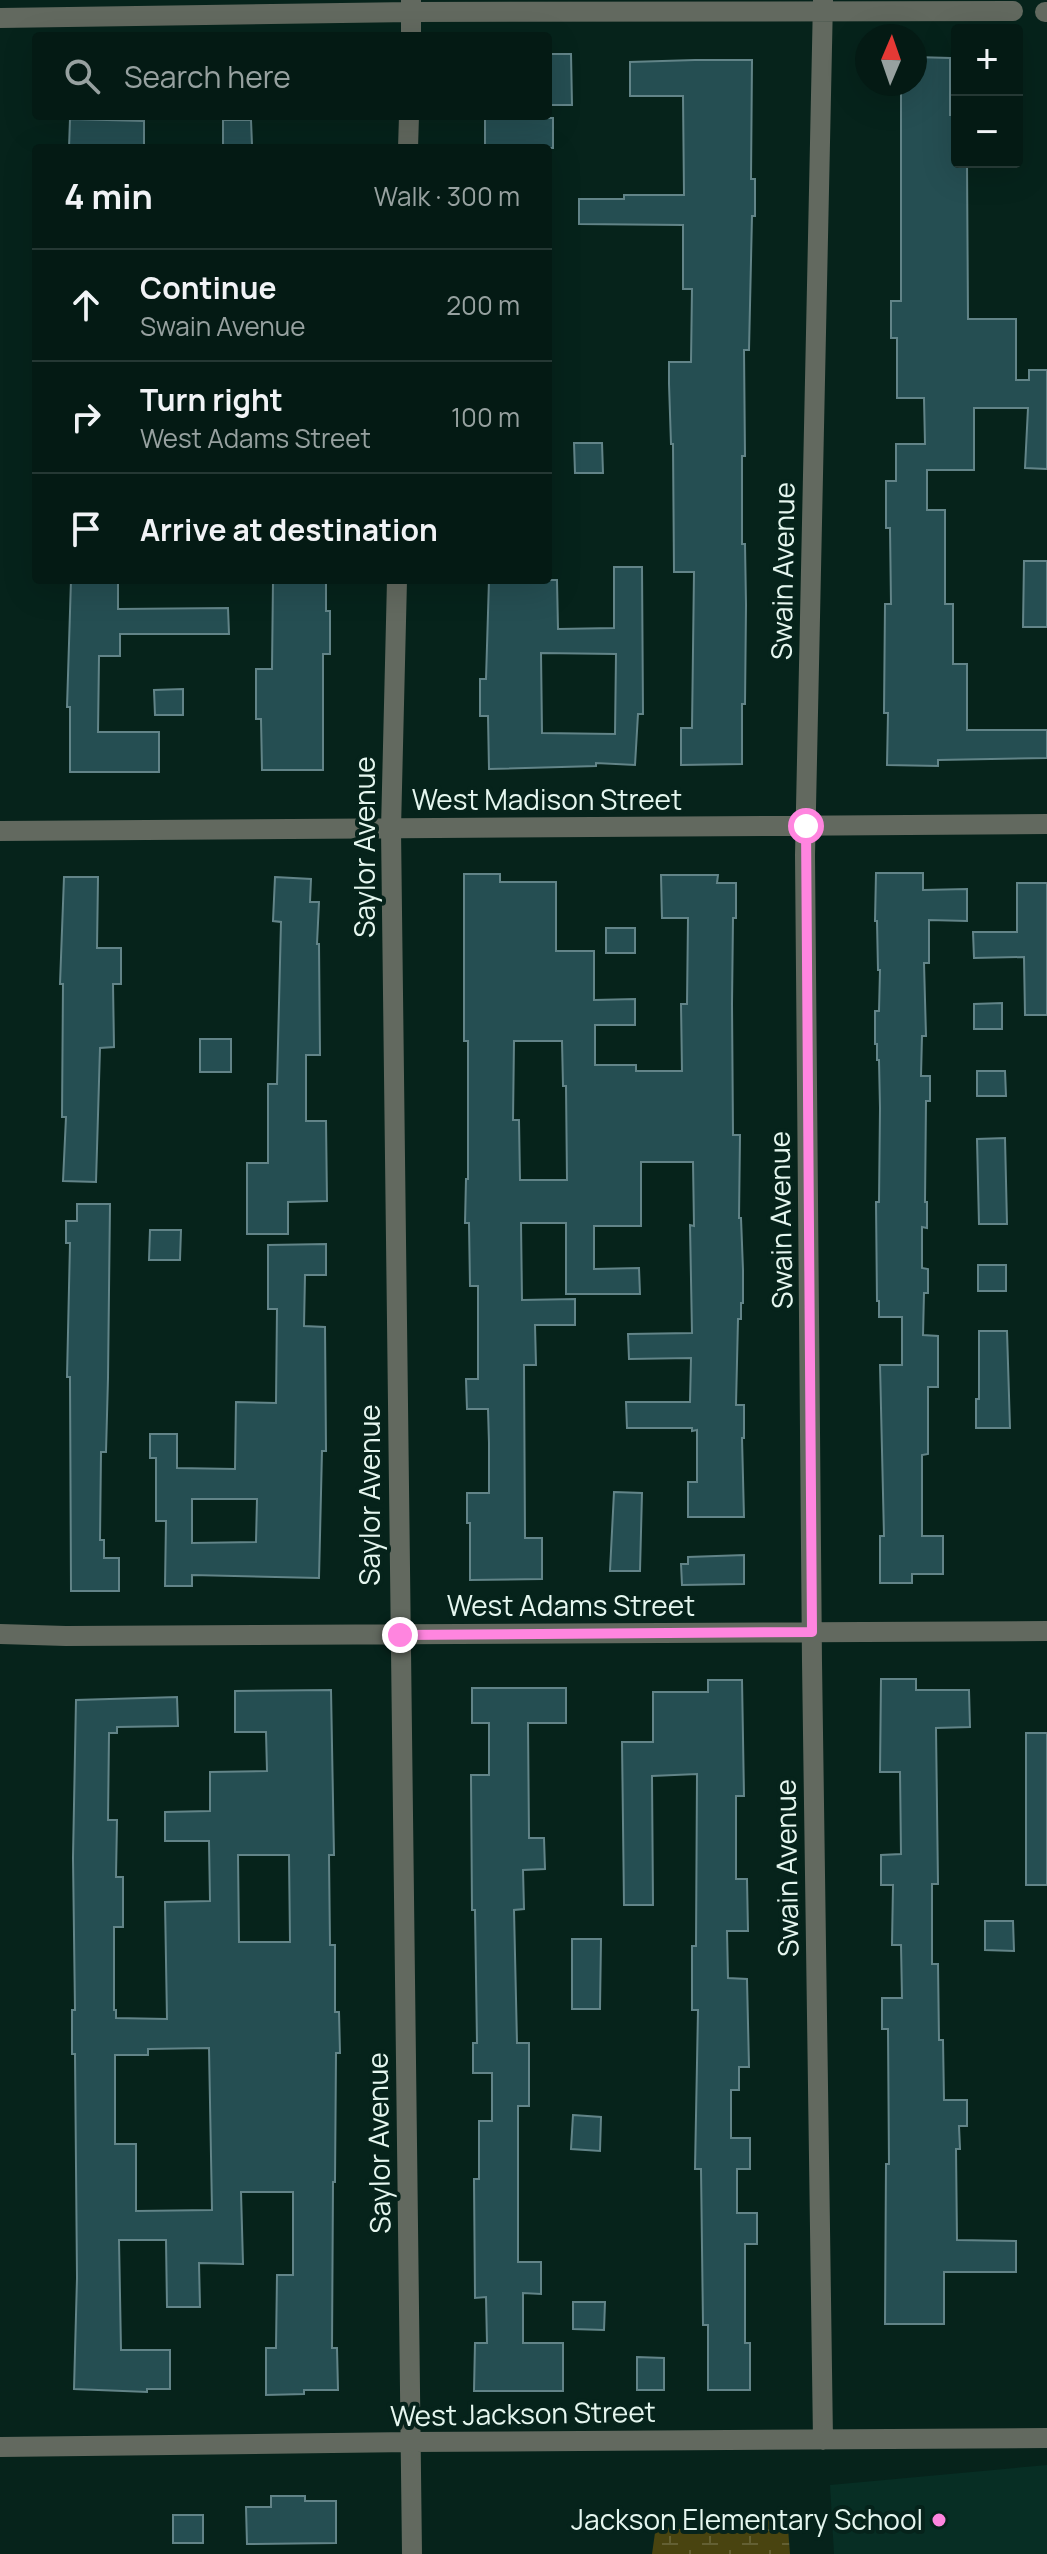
<!DOCTYPE html>
<meta charset="utf-8">
<style>
:root{--surface:#041a14;--page:#0d231d;--text:#f1f3f6;--muted:#97a1a0;--line:#253834}
body{margin:0;font-family:Manrope,sans-serif;background:var(--page);color:var(--text)}
.controls{position:absolute;right:24px;top:24px;display:grid;overflow:hidden;border-radius:8px;box-shadow:0 8px 32px #0002}
.controls button{width:72px;height:72px;display:grid;place-items:center;padding:0;border:0;border-bottom:2px solid var(--line);background:var(--surface);color:var(--text);font:40px sans-serif}
.compass{position:absolute;left:855px;top:24px;width:72px;height:72px;border-radius:50%;background:var(--surface);box-shadow:0 8px 32px #0002;rotate:2deg}
.stop{position:absolute;width:24px;height:24px;margin:-18px;border:6px solid #ff85df;border-radius:50%;background:#fff}
.stop.end{background:#ff85df;border-color:#fff;box-shadow:0 2px 8px #0008}
.list{margin:0;padding:0;list-style:none}
h2{display:flex;justify-content:space-between;align-items:center;height:104px;margin:0;padding:0 32px;font-size:34px}
h2 small{font-size:26px;font-weight:400;color:var(--muted)}
.list li{display:grid;grid-template-columns:52px 1fr auto;gap:24px;align-items:center;box-sizing:border-box;height:112px;padding:0 32px;border-top:2px solid var(--line)}
.list b{display:block;font-size:30px;white-space:nowrap}
.list p{margin:0;font-size:26px;white-space:nowrap;color:var(--muted)}
.list em{font-size:26px;font-style:normal;color:var(--muted)}
.icon{flex:none;width:44px;height:44px;fill:none;stroke:currentColor;stroke-width:2;stroke-linecap:round;stroke-linejoin:round}
.map{position:relative;flex:none;width:1047px;height:2554px;overflow:hidden}
.search{position:absolute;background:var(--surface);box-shadow:0 8px 32px #0002;left:32px;top:32px;width:520px;height:88px;display:flex;align-items:center;gap:20px;box-sizing:border-box;padding:0 28px;border-radius:8px;color:var(--muted);font-size:30px}
.panel{position:absolute;background:var(--surface);box-shadow:0 8px 32px #0002;left:32px;top:144px;width:520px;height:440px;border-radius:8px}
.map>svg:first-child{display:block}
.built{fill:#072e24}
.wetland{fill:url(#wetland-marsh)}
.building{fill:#254e52;stroke:#628488;stroke-width:2;fill-rule:evenodd}
.lines{fill:none;stroke-linecap:round;stroke-linejoin:round}
.street{stroke:#62695f;stroke-width:20}
.route{stroke:#ff85df;stroke-width:10}
.poi-dot{fill:#ff85df;stroke:#06231b;stroke-width:3}
.labels{text-anchor:middle;stroke-width:8;stroke-linejoin:round;paint-order:stroke}
.street-label{font-size:28px;fill:#e5f6ef;stroke:#06231b}
.poi-label{font-size:28px;fill:#e5f6ef;stroke:#06231b;text-anchor:end}
</style>
<div class="map">
<svg width="1047" height="2554" viewBox="0 0 1047 2554">
<defs>
<pattern id="wetland-marsh" width="20" height="14" patternUnits="userSpaceOnUse" patternTransform="scale(2)"><rect width="20" height="14" fill="#494410"/><path d="M1 5h8M5 5V1M11 12h8M15 12V8" fill="none" stroke="#636033"/></pattern>
</defs>
<rect width="100%" height="100%" fill="#06231b"/>
<!-- built -->
<path class="built" d="M 1047,2465 L 1047,2554 L 834,2554 L 830,2485 Z"/>
<!-- wetland -->
<path class="wetland" d="M 787,2516 L 790,2554 L 652,2554 L 655,2533 L 662,2527 L 699,2531 L 715,2528 L 740,2519 Z"/>
<!-- building -->
<path class="building" d="M 548,54 L 571,54 L 572,105 L 548,105 Z
M 915,57 L 950,58 L 950,115 L 957,115 L 956,162 L 967,162 L 968,319 L 1016,319 L 1016,380 L 1029,380 L 1029,370 L 1047,370 L 1047,469 L 1025,468 L 1028,408 L 974,408 L 974,470 L 927,470 L 927,510 L 945,510 L 945,604 L 953,604 L 953,664 L 967,664 L 967,730 L 1047,730 L 1047,758 L 938,760 L 938,766 L 887,765 L 888,713 L 884,713 L 885,604 L 891,604 L 890,528 L 886,528 L 886,481 L 896,481 L 896,444 L 925,444 L 924,398 L 897,398 L 897,338 L 891,338 L 891,301 L 901,301 L 901,84 L 915,84 Z
M 695,60 L 752,60 L 751,179 L 755,179 L 755,216 L 752,216 L 749,350 L 744,350 L 745,456 L 742,456 L 742,544 L 745,544 L 746,605 L 745,704 L 742,704 L 742,764 L 681,765 L 681,728 L 692,728 L 694,572 L 674,572 L 673,444 L 671,444 L 669,384 L 669,362 L 691,362 L 692,289 L 683,289 L 683,225 L 579,224 L 579,199 L 624,199 L 624,195 L 684,195 L 683,96 L 630,96 L 630,62 Z
M 485,118 L 553,118 L 553,148 L 485,148 Z
M 70,119 L 144,121 L 144,148 L 69,148 Z
M 223,120 L 251,120 L 252,145 L 223,146 Z
M 574,443 L 602,443 L 603,473 L 575,473 Z
M 1024,561 L 1047,561 L 1047,627 L 1023,627 Z
M 614,567 L 642,567 L 643,714 L 638,714 L 635,765 L 596,763 L 596,766 L 489,769 L 488,716 L 480,716 L 480,679 L 486,679 L 489,580 L 557,580 L 558,629 L 614,628 ZM 541,653 L 616,654 L 615,734 L 542,733 Z
M 71,580 L 109,580 L 109,583 L 118,583 L 118,609 L 228,608 L 229,634 L 120,634 L 120,656 L 99,656 L 98,732 L 159,732 L 159,772 L 70,772 L 70,707 L 67,707 Z
M 273,580 L 326,580 L 326,611 L 330,611 L 330,654 L 323,654 L 323,770 L 262,770 L 261,719 L 256,719 L 256,669 L 272,669 Z
M 183,689 L 183,715 L 155,715 L 154,690 Z
M 876,873 L 923,873 L 923,890 L 967,889 L 967,921 L 929,920 L 929,963 L 924,963 L 926,1036 L 922,1036 L 921,1076 L 930,1076 L 930,1101 L 926,1101 L 925,1202 L 927,1202 L 927,1228 L 922,1227 L 922,1268 L 928,1269 L 928,1293 L 924,1293 L 923,1335 L 938,1336 L 938,1387 L 928,1387 L 928,1454 L 922,1455 L 922,1536 L 943,1536 L 943,1574 L 912,1574 L 912,1583 L 880,1583 L 880,1536 L 884,1536 L 880,1365 L 902,1365 L 902,1317 L 879,1317 L 879,1301 L 877,1301 L 876,1202 L 879,1202 L 880,1108 L 879,1060 L 877,1060 L 877,1044 L 875,1044 L 875,1011 L 879,1011 L 880,970 L 878,970 L 877,921 L 875,921 Z
M 464,874 L 500,874 L 500,882 L 556,882 L 556,951 L 594,951 L 594,1000 L 635,999 L 635,1025 L 595,1025 L 595,1065 L 636,1065 L 636,1071 L 682,1071 L 681,1004 L 687,1004 L 688,918 L 662,918 L 661,875 L 718,875 L 717,883 L 736,883 L 736,918 L 733,918 L 732,1004 L 733,1135 L 740,1135 L 739,1218 L 741,1218 L 743,1270 L 743,1303 L 741,1303 L 741,1319 L 738,1319 L 736,1405 L 744,1405 L 744,1438 L 742,1438 L 744,1517 L 688,1517 L 688,1482 L 697,1482 L 697,1430 L 692,1431 L 692,1428 L 627,1428 L 626,1402 L 690,1402 L 691,1358 L 629,1359 L 628,1334 L 692,1333 L 690,1225 L 694,1226 L 693,1162 L 641,1162 L 641,1226 L 594,1226 L 594,1269 L 639,1268 L 640,1294 L 566,1294 L 566,1223 L 521,1223 L 522,1300 L 575,1299 L 575,1325 L 535,1325 L 536,1365 L 524,1365 L 525,1538 L 542,1538 L 542,1579 L 470,1580 L 470,1523 L 467,1523 L 467,1493 L 489,1493 L 489,1443 L 488,1409 L 467,1409 L 466,1379 L 478,1379 L 478,1286 L 470,1286 L 469,1223 L 465,1223 L 466,1179 L 468,1179 L 468,1041 L 464,1041 ZM 514,1041 L 562,1041 L 563,1086 L 566,1086 L 567,1180 L 520,1180 L 519,1120 L 513,1120 Z
M 64,877 L 98,877 L 97,948 L 121,948 L 121,984 L 113,984 L 114,1047 L 100,1048 L 96,1182 L 63,1181 L 66,1117 L 62,1117 L 63,984 L 60,984 Z
M 275,877 L 311,879 L 310,902 L 319,902 L 317,944 L 319,944 L 320,1055 L 306,1055 L 306,1121 L 326,1121 L 327,1201 L 288,1202 L 288,1234 L 247,1234 L 247,1163 L 268,1163 L 268,1084 L 277,1084 L 281,922 L 273,921 Z
M 1017,883 L 1047,883 L 1047,1015 L 1025,1015 L 1024,957 L 974,958 L 973,932 L 1017,932 Z
M 606,928 L 635,928 L 635,953 L 606,953 Z
M 1002,1003 L 1002,1029 L 974,1029 L 974,1004 Z
M 200,1039 L 231,1039 L 231,1072 L 200,1072 Z
M 977,1071 L 1005,1071 L 1006,1096 L 977,1096 Z
M 1005,1138 L 1007,1224 L 979,1224 L 977,1139 Z
M 77,1204 L 110,1204 L 108,1378 L 106,1452 L 101,1452 L 100,1540 L 104,1540 L 104,1558 L 119,1558 L 119,1591 L 71,1591 L 70,1377 L 67,1377 L 70,1243 L 66,1243 L 66,1221 L 77,1221 Z
M 150,1230 L 181,1230 L 180,1260 L 149,1260 Z
M 326,1244 L 326,1275 L 305,1275 L 304,1326 L 325,1327 L 326,1451 L 322,1451 L 319,1578 L 192,1575 L 192,1586 L 165,1586 L 166,1521 L 156,1521 L 156,1458 L 150,1458 L 150,1434 L 177,1434 L 177,1468 L 235,1469 L 236,1402 L 276,1403 L 277,1309 L 268,1309 L 268,1245 ZM 192,1499 L 257,1499 L 256,1542 L 192,1543 Z
M 978,1265 L 1006,1265 L 1006,1291 L 978,1291 Z
M 979,1331 L 1007,1331 L 1010,1428 L 976,1428 L 976,1399 L 979,1399 Z
M 614,1492 L 642,1493 L 640,1571 L 610,1571 Z
M 744,1555 L 744,1584 L 682,1585 L 681,1564 L 688,1564 L 688,1557 Z
M 881,1679 L 916,1679 L 916,1690 L 969,1690 L 970,1727 L 936,1728 L 938,1884 L 932,1884 L 932,1964 L 938,1964 L 939,2040 L 943,2040 L 944,2100 L 967,2100 L 967,2126 L 959,2126 L 960,2149 L 956,2149 L 957,2240 L 1016,2241 L 1016,2272 L 944,2272 L 944,2324 L 885,2324 L 886,2164 L 889,2164 L 888,2029 L 882,2029 L 882,1998 L 902,1998 L 901,1945 L 892,1945 L 893,1885 L 881,1885 L 881,1855 L 901,1854 L 900,1772 L 880,1772 Z
M 708,1680 L 742,1680 L 744,1796 L 736,1796 L 736,1879 L 747,1879 L 748,1931 L 727,1931 L 728,1978 L 747,1979 L 749,2067 L 739,2067 L 739,2090 L 731,2090 L 731,2138 L 750,2138 L 750,2169 L 737,2169 L 737,2213 L 757,2213 L 757,2244 L 745,2244 L 745,2343 L 750,2343 L 750,2390 L 708,2390 L 708,2325 L 703,2325 L 701,2169 L 695,2169 L 698,2010 L 692,2010 L 692,1946 L 696,1946 L 697,1774 L 652,1776 L 653,1905 L 624,1905 L 622,1742 L 653,1742 L 653,1692 L 708,1692 Z
M 472,1688 L 566,1688 L 566,1723 L 528,1723 L 529,1838 L 544,1838 L 545,1869 L 523,1870 L 524,1909 L 514,1910 L 517,2043 L 529,2043 L 529,2106 L 518,2106 L 518,2262 L 541,2262 L 541,2294 L 523,2293 L 523,2343 L 563,2343 L 563,2391 L 474,2391 L 475,2343 L 487,2343 L 486,2297 L 475,2298 L 474,2179 L 479,2179 L 479,2121 L 492,2121 L 492,2073 L 473,2073 L 473,2043 L 477,2043 L 475,1910 L 472,1910 L 471,1775 L 489,1775 L 489,1723 L 472,1723 Z
M 331,1690 L 334,1855 L 329,1855 L 330,1945 L 335,1945 L 335,2012 L 339,2012 L 340,2053 L 336,2053 L 335,2182 L 333,2182 L 332,2348 L 337,2348 L 338,2390 L 304,2390 L 304,2394 L 266,2395 L 266,2348 L 276,2348 L 277,2275 L 293,2275 L 293,2192 L 241,2192 L 243,2264 L 199,2263 L 200,2307 L 167,2307 L 166,2240 L 119,2240 L 121,2350 L 170,2350 L 170,2389 L 147,2389 L 147,2392 L 74,2389 L 77,2278 L 75,2054 L 72,2054 L 72,2010 L 75,2010 L 73,1858 L 76,1700 L 177,1697 L 178,1726 L 117,1727 L 117,1733 L 109,1733 L 108,1820 L 117,1820 L 116,1877 L 123,1877 L 123,1927 L 114,1927 L 114,2010 L 116,2010 L 116,2018 L 167,2019 L 165,1902 L 210,1901 L 209,1841 L 165,1841 L 165,1812 L 210,1811 L 210,1772 L 267,1771 L 266,1732 L 235,1732 L 235,1691 ZM 238,1855 L 289,1855 L 290,1942 L 239,1942 ZM 209,2048 L 212,2210 L 136,2211 L 136,2144 L 115,2144 L 115,2055 L 148,2055 L 148,2049 Z
M 1026,1733 L 1047,1733 L 1047,1885 L 1026,1885 Z
M 985,1921 L 1013,1921 L 1014,1951 L 985,1950 Z
M 572,1939 L 601,1939 L 600,2009 L 572,2009 Z
M 573,2115 L 601,2117 L 600,2151 L 571,2149 Z
M 573,2302 L 605,2302 L 604,2330 L 573,2329 Z
M 637,2357 L 664,2358 L 664,2390 L 637,2390 Z
M 271,2496 L 305,2496 L 305,2501 L 336,2501 L 336,2543 L 247,2544 L 246,2507 L 271,2507 Z
M 173,2515 L 203,2515 L 203,2543 L 173,2543 Z"/>
<g class="lines">
<!-- street -->
<path class="street" d="M 823,0 L 805,855 L 812,1662 L 823,2440
M 1045,12 L 1047,12
M 0,18 L 411,12 L 1013,11
M 411,36 L 411,0
M 408,148 L 409,116
M 397,580 L 391,829 L 412,2554
M 0,831 L 1047,824
M 0,1634 L 66,1636 L 1047,1631
M 0,2447 L 411,2442 L 1047,2438"/>
</g>
<g class="lines">
<!-- route -->
<path class="route" d="M 400,1635 L 812,1632 L 806,826"/>
</g>
<!-- markers -->
<circle class="poi-dot" cx="939" cy="2520" r="8"/>
<g class="labels">
<!-- street labels -->
<g class="street-label">
<text transform="translate(783 571) rotate(-89)" y="10">Swain Avenue</text>
<text x="547" y="810">West Madison Street</text>
<text transform="translate(365 847) rotate(-90)" y="10">Saylor Avenue</text>
<text transform="translate(781 1220) rotate(-91)" y="10">Swain Avenue</text>
<text transform="translate(370 1495) rotate(-90)" y="10">Saylor Avenue</text>
<text x="571" y="1616">West Adams Street</text>
<text transform="translate(787 1868) rotate(-91)" y="10">Swain Avenue</text>
<text transform="translate(379 2143) rotate(-91)" y="10">Saylor Avenue</text>
<text transform="translate(523 2414) rotate(-1)" y="10">West Jackson Street</text>
</g>
<!-- poi labels -->
<g class="poi-label">
<text x="923" y="2530">Jackson Elementary School</text>
</g>
</g>
</svg>
<div class="controls">
<button>+</button>
<button>−</button>
</div>
<svg class="compass" viewBox="-18 -18 36 36"><path d="M0-13l5 13h-10z" fill="#e53935"/><path d="M0 13l5-13h-10z" fill="#97a1a0"/></svg>
<div class="stop" style="left:806px;top:826px"></div>
<div class="stop end" style="left:400px;top:1635px"></div>
<div class="search"><svg class="icon" aria-label="search" viewBox="0 0 24 24"><circle cx="10" cy="10" r="6"/><path d="M15 15l6 6"/></svg>Search here</div>
<section class="panel">
<h2>4 min<small>Walk · 300 m</small></h2>
<ul class="list">
<li><svg class="icon" aria-label="ahead" viewBox="0 0 24 24"><path d="M12 20V5M6 11l6-6 6 6"/></svg><div><b>Continue</b><p>Swain Avenue</p></div><em>200 m</em></li>
<li><svg class="icon" aria-label="right" viewBox="0 0 24 24"><path d="M7 20v-9h11M14 6l5 5-5 5"/></svg><div><b>Turn right</b><p>West Adams Street</p></div><em>100 m</em></li>
<li><svg class="icon" aria-label="arrive" viewBox="0 0 24 24"><path d="M6 21V4h12l-3 4 3 4H6"/></svg><div><b>Arrive at destination</b></div></li>
</ul>
</section>
</div>
